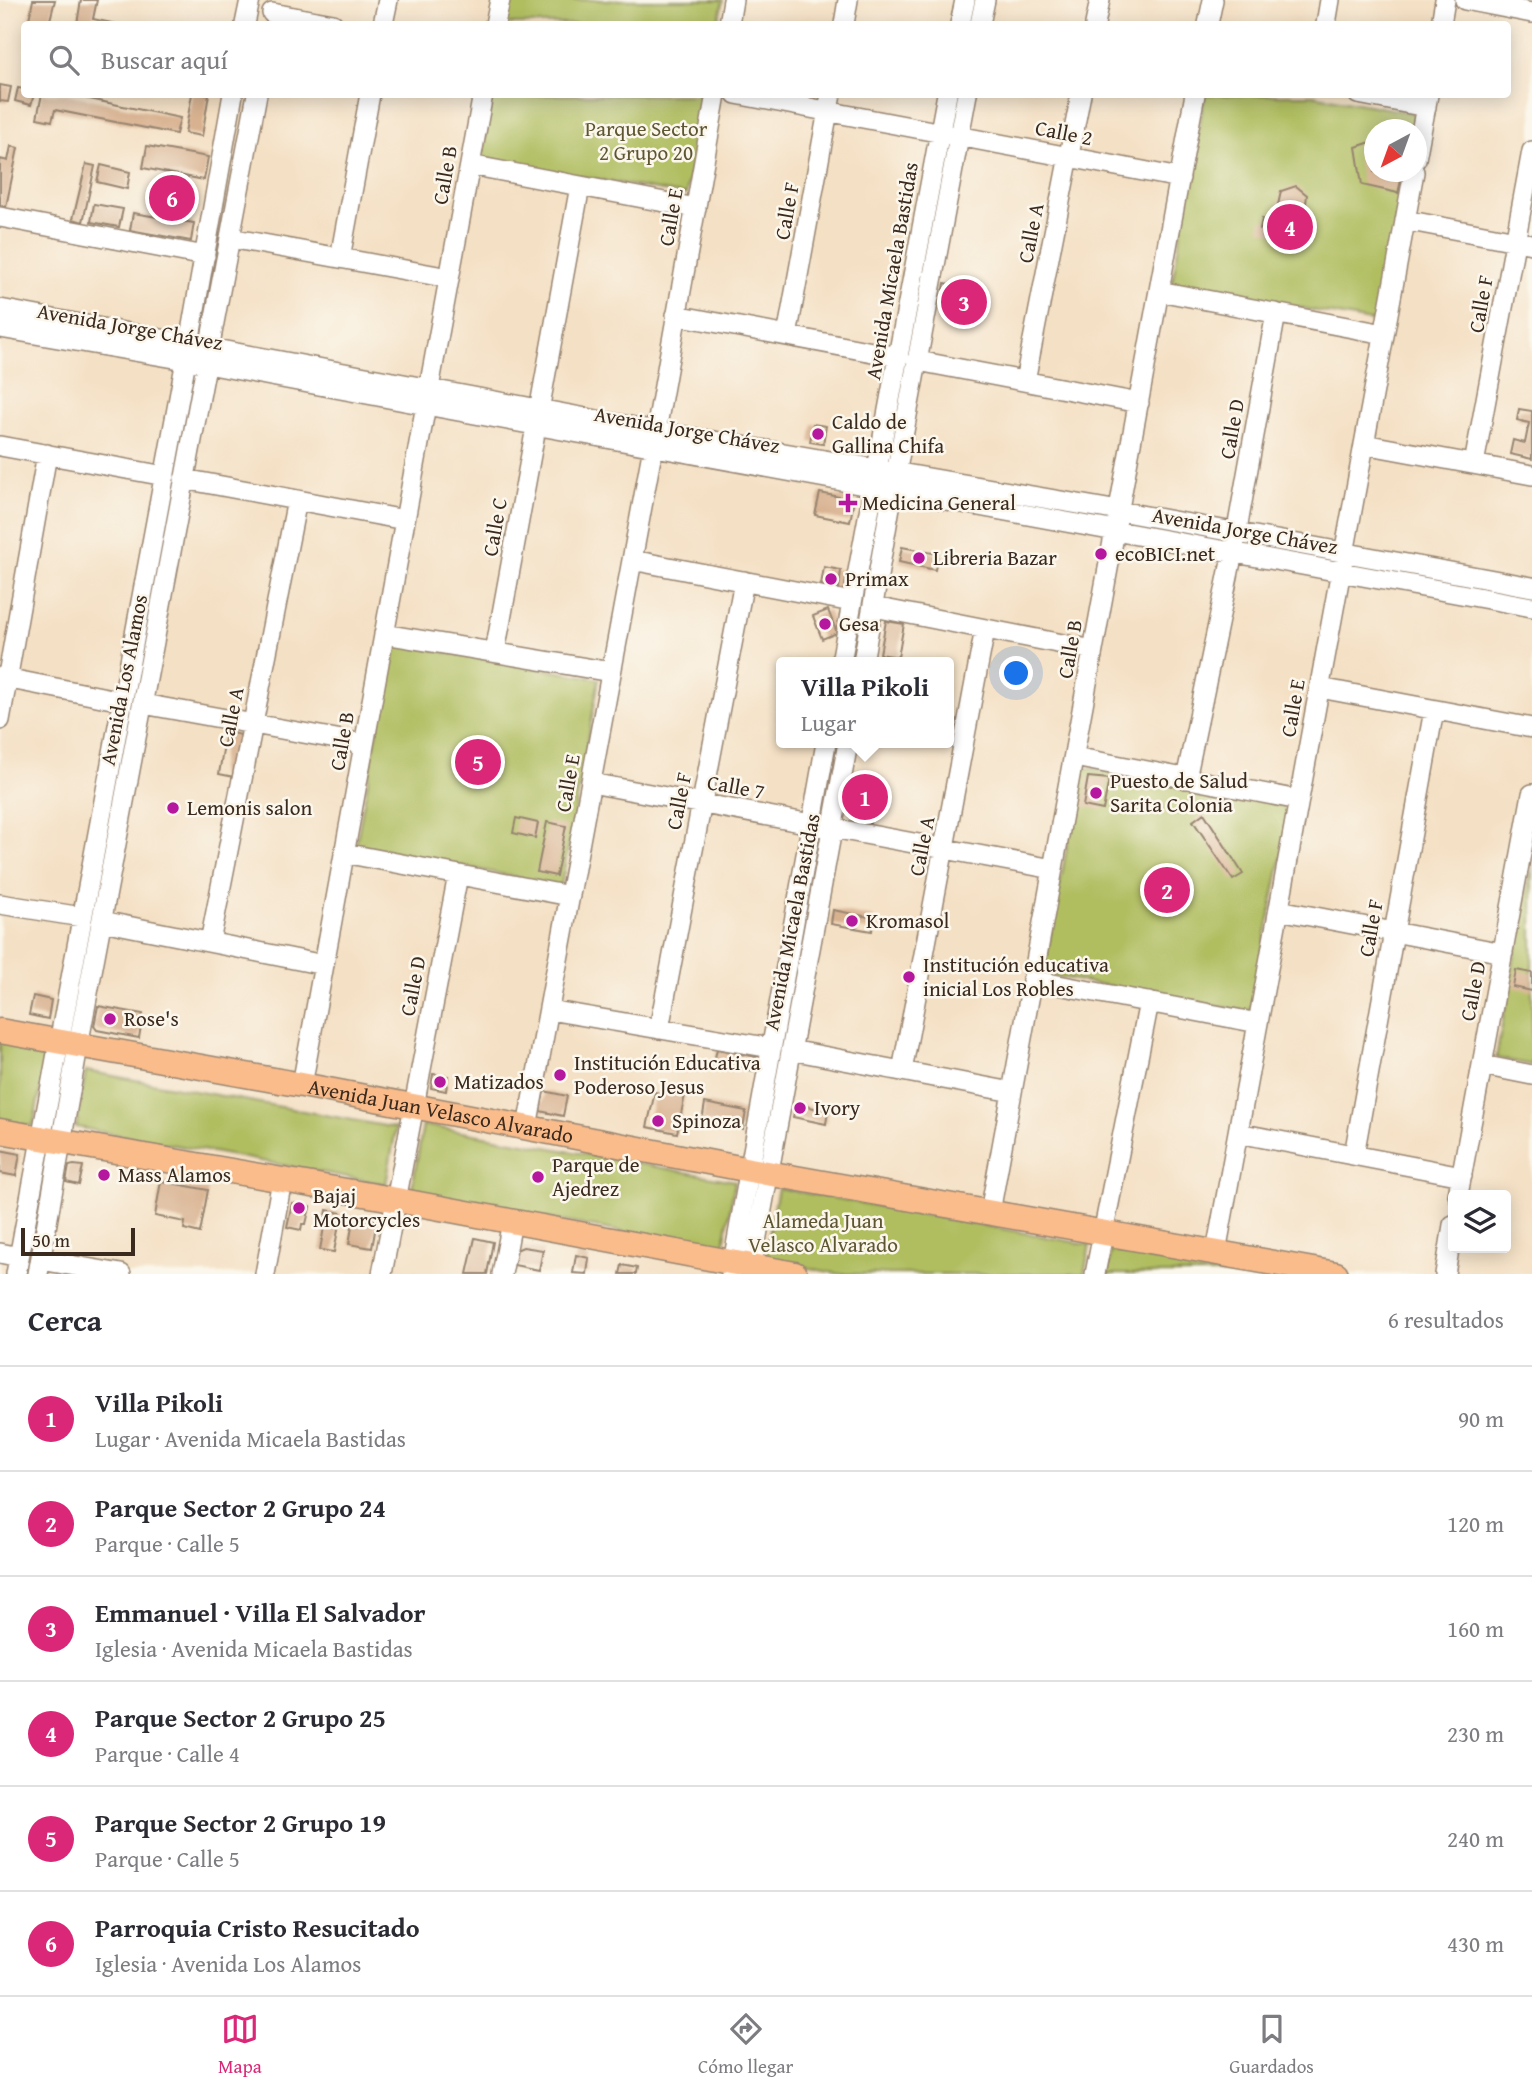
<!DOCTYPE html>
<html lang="es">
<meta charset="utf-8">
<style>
:root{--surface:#fff;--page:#f7f7f7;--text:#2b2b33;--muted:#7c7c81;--line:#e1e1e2;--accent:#db2777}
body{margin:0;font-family:"Gentium Book Plus",serif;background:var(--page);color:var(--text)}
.controls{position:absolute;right:21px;bottom:21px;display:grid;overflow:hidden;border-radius:7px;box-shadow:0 4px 18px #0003}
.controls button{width:63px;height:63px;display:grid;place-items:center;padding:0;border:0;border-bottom:2px solid var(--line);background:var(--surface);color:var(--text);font:35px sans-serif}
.compass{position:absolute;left:1364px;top:119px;width:63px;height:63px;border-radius:50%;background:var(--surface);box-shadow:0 4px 18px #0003;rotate:221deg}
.scale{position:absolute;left:21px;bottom:18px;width:114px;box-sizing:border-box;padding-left:7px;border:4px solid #3b2a1e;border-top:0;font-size:19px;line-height:24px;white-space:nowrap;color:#3b2a1e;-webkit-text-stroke:5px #fbf7ec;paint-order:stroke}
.you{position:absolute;left:1017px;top:674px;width:24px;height:24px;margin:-18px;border:5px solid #fff;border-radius:50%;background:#1a73e8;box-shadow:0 0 0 10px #1a73e833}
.badge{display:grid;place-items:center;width:46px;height:46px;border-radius:50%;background:var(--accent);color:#fff;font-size:23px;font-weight:700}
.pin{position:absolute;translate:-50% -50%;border:4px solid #fff;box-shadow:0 2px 7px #0006}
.popup{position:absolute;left:776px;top:657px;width:178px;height:91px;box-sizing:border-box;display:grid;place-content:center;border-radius:7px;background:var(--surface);filter:drop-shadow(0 2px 5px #0005);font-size:23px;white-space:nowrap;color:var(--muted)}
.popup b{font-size:26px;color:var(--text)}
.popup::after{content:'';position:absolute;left:50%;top:100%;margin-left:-14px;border:14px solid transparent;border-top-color:var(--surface)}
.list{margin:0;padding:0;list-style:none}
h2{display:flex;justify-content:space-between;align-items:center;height:91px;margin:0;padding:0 28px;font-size:30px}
h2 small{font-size:23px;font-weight:400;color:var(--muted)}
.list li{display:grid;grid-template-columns:46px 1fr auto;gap:21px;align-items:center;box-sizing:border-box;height:105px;padding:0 28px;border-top:2px solid var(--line)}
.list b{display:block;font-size:26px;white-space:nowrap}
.list p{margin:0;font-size:23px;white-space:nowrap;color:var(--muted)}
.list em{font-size:23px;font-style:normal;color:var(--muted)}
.icon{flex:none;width:38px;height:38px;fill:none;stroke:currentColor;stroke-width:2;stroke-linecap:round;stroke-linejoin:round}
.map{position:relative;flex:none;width:1532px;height:1274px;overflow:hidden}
.search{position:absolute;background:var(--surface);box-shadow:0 4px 18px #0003;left:21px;right:21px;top:21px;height:77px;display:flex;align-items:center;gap:18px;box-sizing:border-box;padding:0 24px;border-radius:7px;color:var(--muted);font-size:26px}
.sheet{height:721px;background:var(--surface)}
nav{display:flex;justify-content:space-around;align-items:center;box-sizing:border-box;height:98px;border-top:2px solid var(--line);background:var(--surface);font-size:19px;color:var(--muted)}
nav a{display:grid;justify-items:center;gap:4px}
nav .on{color:var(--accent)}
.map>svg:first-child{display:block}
.green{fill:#b0be60;stroke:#76743f;stroke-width:2}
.building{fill:#d8b18f}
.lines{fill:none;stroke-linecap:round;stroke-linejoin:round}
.minor-casing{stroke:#988571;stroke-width:22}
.major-casing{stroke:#988571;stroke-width:27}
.minor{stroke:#fff;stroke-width:19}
.major{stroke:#fabc8b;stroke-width:24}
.poi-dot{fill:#b5179e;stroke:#fbf7ec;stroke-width:2.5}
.labels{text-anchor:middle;stroke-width:5;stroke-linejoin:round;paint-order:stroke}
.park-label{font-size:21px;fill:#5e5632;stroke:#fbf7ec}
.street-label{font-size:21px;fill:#3b2a1e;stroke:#fbf7ec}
.poi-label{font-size:21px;fill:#3b2a1e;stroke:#fbf7ec;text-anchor:start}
</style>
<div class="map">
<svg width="1532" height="1274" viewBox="0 0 1532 1274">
<rect width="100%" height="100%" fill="#fbf7ec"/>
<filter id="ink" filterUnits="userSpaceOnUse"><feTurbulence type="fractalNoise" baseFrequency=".0143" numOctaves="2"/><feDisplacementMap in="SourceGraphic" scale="14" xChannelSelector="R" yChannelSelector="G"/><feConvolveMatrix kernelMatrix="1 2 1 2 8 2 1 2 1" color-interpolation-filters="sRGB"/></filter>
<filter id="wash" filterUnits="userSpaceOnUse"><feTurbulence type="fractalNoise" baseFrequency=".00686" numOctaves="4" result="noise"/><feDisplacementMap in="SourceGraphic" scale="28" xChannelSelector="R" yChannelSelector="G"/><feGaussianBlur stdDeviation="1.57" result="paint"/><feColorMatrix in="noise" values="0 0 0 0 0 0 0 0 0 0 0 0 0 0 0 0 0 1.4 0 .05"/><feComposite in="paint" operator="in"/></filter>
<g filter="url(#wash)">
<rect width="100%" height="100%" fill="#f4e0c4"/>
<!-- green -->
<path class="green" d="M 507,0 L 723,0 L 718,24 L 504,24 Z
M 492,95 L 705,95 L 686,195 L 482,159 Z
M 1205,95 L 1313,95 L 1418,114 L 1415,129 L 1374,130 L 1374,172 L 1407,172 L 1380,323 L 1172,283 Z
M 394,643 L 599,679 L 561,886 L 356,845 Z
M 1082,767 L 1292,805 L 1250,1012 L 1043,974 Z
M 1532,864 L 1532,1065 L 1496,1058 Z
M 0,1042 L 48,1051 L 33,1126 L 0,1120 Z
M 86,1071 L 396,1128 L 386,1184 L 76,1127 Z
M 423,1125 L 735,1181 L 723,1250 L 411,1194 Z
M 778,1188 L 1090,1245 L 1084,1274 L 840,1274 L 764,1260 Z
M 1111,1251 L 1231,1274 L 1107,1274 Z"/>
<g id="blocks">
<!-- building -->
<path class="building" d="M 33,0 L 55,0 L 49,24 L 28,24 Z
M 81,0 L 97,0 L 93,19 L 116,24 L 77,24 Z
M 0,85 L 11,87 L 8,102 L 0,101 Z
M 18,88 L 24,89 L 24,94 L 34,94 L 31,105 L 15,101 Z
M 42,94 L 66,94 L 180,118 L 176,134 L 55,110 L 52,121 L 37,118 Z
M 192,94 L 209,94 L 202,136 L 185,133 Z
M 1374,141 L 1374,172 L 1403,172 L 1398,193 L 1362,185 L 1356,147 Z
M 11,146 L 18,148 L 6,207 L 0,205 L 0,159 L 8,161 Z
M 147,146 L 208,157 L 204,180 L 143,168 Z
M 86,164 L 95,166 L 83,222 L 73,219 Z
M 101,165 L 130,172 L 127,189 L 97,182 Z
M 1296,186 L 1307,195 L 1305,211 L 1291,216 L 1278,205 L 1281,191 Z
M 94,204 L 123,209 L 119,227 L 91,222 Z
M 133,213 L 194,223 L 191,241 L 130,230 Z
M 1262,219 L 1276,222 L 1274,233 L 1260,229 Z
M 945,283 L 988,293 L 983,319 L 941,310 Z
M 1519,409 L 1532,411 L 1532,459 L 1510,454 L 1513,440 L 1525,443 L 1529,423 L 1517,420 Z
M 813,424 L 826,426 L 823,444 L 810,442 Z
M 820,493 L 854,500 L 850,522 L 815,515 Z
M 902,547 L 938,554 L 935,570 L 899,562 Z
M 824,567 L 841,570 L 839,588 L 821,585 Z
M 828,610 L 837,633 L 822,639 L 813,616 Z
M 886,621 L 904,624 L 898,657 L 880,654 Z
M 226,732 L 246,736 L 239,778 L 219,774 Z
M 1088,777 L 1109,779 L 1103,810 L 1083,806 Z
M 857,783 L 877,787 L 870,823 L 855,821 L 853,807 Z
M 1204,813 L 1243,874 L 1233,880 L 1193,821 Z
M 516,818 L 538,823 L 535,838 L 513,833 Z
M 547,822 L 566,826 L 556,876 L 537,872 Z
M 833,910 L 874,918 L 872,931 L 831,924 Z
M 1516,970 L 1532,973 L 1532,991 L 1513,987 Z
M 33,996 L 51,1000 L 48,1019 L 29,1015 Z
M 98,1006 L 143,1014 L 139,1038 L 97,1030 L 94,1026 Z
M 717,1049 L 757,1057 L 754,1071 L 714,1062 Z
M 433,1074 L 448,1076 L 446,1091 L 431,1088 Z
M 663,1089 L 685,1095 L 677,1133 L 647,1127 L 655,1092 L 662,1094 Z
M 544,1091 L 567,1096 L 563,1116 L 540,1111 Z
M 705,1103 L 746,1111 L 743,1129 L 702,1121 Z
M 796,1104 L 828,1111 L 826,1124 L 793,1117 Z
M 0,1150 L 20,1154 L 16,1176 L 0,1173 Z
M 74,1165 L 83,1166 L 79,1185 L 66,1182 L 69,1166 Z
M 161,1181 L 208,1190 L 200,1233 L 184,1229 L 185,1222 L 155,1216 Z
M 292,1203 L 310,1207 L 306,1224 L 302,1224 L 301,1230 L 287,1227 Z
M 327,1210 L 341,1213 L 334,1252 L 320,1250 Z
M 354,1215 L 377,1220 L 372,1248 L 349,1244 Z
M 475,1238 L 493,1242 L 487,1274 L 467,1274 Z
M 523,1247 L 543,1250 L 539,1270 L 514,1265 L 516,1250 Z
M 576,1255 L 589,1258 L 587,1274 L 573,1273 Z
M 622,1265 L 637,1268 L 636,1274 L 620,1274 Z"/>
</g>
</g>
<g filter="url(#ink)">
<use href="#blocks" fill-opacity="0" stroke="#988571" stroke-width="2"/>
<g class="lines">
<!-- minor casing -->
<g class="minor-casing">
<path id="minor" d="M 1465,0 L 1532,13
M 272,13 L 333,24
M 245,24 L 250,0
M 383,24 L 388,0
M 495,24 L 500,0
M 729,24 L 733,0
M 844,24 L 848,0
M 960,24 L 965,0
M 980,24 L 985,0
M 1095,24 L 1100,0
M 1208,24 L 1213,0
M 1326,24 L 1330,0
M 1441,24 L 1445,0
M 736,94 L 1180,178
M 1358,94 L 1426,107
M 1416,159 L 1428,95
M 470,165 L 696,208
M 0,217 L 205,256
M 1405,220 L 1532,244
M 230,238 L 449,278
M 340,258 L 370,94
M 1159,291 L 1384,334
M 0,309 L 656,431 L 1119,511 L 1532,587
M 676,315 L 899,357
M 0,328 L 186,360 L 426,405 L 1532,607
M 787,336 L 831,94
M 918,361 L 1139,403
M 1025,381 L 1081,94
M 429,388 L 483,94
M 656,431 L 716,94
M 1364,444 L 1532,475
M 0,446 L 165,476
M 1474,464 L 1532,151
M 184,479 L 405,520
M 632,560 L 852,602
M 874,607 L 1093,650
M 384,634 L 611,672
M 495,652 L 580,186
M 841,662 L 947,94
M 863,662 L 893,490 L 967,94
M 0,677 L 122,701
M 1320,688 L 1532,728
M 143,704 L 364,744
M 0,720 L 47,454
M 1074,757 L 1299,800
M 1186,779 L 1233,552 L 1276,313
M 591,783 L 1053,869
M 344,853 L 570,896
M 0,904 L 82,917
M 1279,910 L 1503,953
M 102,921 L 324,965
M 210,942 L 297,500
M 1032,980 L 1258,1023
M 549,1010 L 771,1048
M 659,1029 L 744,581
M 791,1050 L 1012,1092
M 1482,1065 L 1532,1075
M 902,1071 L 985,629
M 302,1085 L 426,405
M 527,1127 L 653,447
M 1238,1133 L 1462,1176
M 1354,1155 L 1434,710
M 1458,1195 L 1532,794
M 990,1212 L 1195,94
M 1216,1252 L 1414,172
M 0,1253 L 19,1257
M 41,1260 L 121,1274
M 16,1274 L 186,360 L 233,94
M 38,1274 L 78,1046 L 257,94
M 265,1274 L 282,1180
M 382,1274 L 458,875
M 502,1274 L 512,1222
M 731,1274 L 826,743
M 750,1274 L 848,743
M 1095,1274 L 1149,1002
M 1445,1274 L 1453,1225"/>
</g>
<!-- major casing -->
<g class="major-casing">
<g id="major">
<path id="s1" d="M 0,1031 L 302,1085 L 750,1170 L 1336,1274"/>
<path d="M 0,1131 L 381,1197 L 795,1274"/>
</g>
</g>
<!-- minor -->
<use href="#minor" class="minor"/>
<!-- major -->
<use href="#major" class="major"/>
</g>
</g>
<!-- markers -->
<g class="poi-dot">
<circle cx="818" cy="434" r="7"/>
<path d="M844.5 492.5h7v7h7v7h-7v7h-7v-7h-7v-7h7z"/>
<circle cx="1101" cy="554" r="7"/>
<circle cx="919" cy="558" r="7"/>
<circle cx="831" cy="579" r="7"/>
<circle cx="825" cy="624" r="7"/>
<circle cx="1096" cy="793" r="7"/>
<circle cx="173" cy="808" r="7"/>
<circle cx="852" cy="921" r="7"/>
<circle cx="909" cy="977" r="7"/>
<circle cx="110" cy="1019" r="7"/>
<circle cx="560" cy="1075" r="7"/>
<circle cx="440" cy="1082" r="7"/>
<circle cx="800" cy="1108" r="7"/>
<circle cx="658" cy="1121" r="7"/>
<circle cx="104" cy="1175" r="7"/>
<circle cx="538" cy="1177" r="7"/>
<circle cx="299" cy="1208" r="7"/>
</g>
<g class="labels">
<!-- park labels -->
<g class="park-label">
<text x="646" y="136">Parque Sector<tspan x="646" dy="24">2 Grupo 20</tspan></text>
<text x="823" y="1228">Alameda Juan<tspan x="823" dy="24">Velasco Alvarado</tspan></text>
</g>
<!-- street labels -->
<g class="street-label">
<text transform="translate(1064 133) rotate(11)" y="7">Calle 2</text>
<text transform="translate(445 175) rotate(-80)" y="7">Calle B</text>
<text transform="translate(787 211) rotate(-80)" y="7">Calle F</text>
<text transform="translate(671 217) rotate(-80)" y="7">Calle E</text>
<text transform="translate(1031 233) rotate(-79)" y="7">Calle A</text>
<text transform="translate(892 271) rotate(-80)" y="7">Avenida Micaela Bastidas</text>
<text transform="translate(1481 304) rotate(-80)" y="7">Calle F</text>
<text transform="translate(130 327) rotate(10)" y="7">Avenida Jorge Chávez</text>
<text transform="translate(1232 429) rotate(-80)" y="7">Calle D</text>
<text transform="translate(687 430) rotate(10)" y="7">Avenida Jorge Chávez</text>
<text transform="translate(495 527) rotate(-80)" y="7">Calle C</text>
<text transform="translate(1245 531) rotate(10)" y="7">Avenida Jorge Chávez</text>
<text transform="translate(1070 649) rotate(-80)" y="7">Calle B</text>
<text transform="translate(124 680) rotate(-79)" y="7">Avenida Los Alamos</text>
<text transform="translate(1293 708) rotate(-80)" y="7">Calle E</text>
<text transform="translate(231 717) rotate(-79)" y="7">Calle A</text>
<text transform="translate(342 741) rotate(-80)" y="7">Calle B</text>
<text transform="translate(568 783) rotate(-80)" y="7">Calle E</text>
<text transform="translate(736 787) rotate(10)" y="7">Calle 7</text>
<text transform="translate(679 801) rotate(-79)" y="7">Calle F</text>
<text transform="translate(922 846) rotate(-79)" y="7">Calle A</text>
<text transform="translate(792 922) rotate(-79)" y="7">Avenida Micaela Bastidas</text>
<text transform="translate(1371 928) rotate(-80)" y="7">Calle F</text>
<text transform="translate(413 986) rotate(-79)" y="7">Calle D</text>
<text transform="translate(1473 991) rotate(-79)" y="7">Calle D</text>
<text dy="7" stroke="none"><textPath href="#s1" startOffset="448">Avenida Juan Velasco Alvarado</textPath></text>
</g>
<!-- poi labels -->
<g class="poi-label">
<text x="832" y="429">Caldo de<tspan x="832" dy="24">Gallina Chifa</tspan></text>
<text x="862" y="510">Medicina General</text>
<text x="1115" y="561">ecoBICI.net</text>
<text x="933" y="565">Libreria Bazar</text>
<text x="845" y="586">Primax</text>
<text x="839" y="631">Gesa</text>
<text x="1110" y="788">Puesto de Salud<tspan x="1110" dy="24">Sarita Colonia</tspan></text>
<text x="187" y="815">Lemonis salon</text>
<text x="866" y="928">Kromasol</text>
<text x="923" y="972">Institución educativa<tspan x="923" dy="24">inicial Los Robles</tspan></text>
<text x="124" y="1026">Rose's</text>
<text x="574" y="1070">Institución Educativa<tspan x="574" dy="24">Poderoso Jesus</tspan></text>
<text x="454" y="1089">Matizados</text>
<text x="814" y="1115">Ivory</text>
<text x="672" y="1128">Spinoza</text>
<text x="552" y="1172">Parque de<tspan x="552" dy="24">Ajedrez</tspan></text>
<text x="118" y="1182">Mass Alamos</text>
<text x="313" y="1203">Bajaj<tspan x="313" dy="24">Motorcycles</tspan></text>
</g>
</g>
</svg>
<div class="controls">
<button><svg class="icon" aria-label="layers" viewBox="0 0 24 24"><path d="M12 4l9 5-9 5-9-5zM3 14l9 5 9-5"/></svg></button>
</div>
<svg class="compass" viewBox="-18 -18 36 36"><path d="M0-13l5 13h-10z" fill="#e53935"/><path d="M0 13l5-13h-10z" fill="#7c7c81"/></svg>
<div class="scale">50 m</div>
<div class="you"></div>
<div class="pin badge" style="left:865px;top:797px">1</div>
<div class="popup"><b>Villa Pikoli</b>Lugar</div>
<div class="pin badge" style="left:1167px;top:890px">2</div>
<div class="pin badge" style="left:964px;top:302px">3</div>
<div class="pin badge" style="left:1290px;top:227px">4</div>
<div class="pin badge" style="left:478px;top:762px">5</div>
<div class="pin badge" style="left:172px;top:198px">6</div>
<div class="search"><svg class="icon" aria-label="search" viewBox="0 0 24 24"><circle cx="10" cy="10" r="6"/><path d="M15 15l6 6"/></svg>Buscar aquí</div>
</div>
<section class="sheet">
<h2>Cerca<small>6 resultados</small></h2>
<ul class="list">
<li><span class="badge">1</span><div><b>Villa Pikoli</b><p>Lugar · Avenida Micaela Bastidas</p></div><em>90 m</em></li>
<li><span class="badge">2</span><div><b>Parque Sector 2 Grupo 24</b><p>Parque · Calle 5</p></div><em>120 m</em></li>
<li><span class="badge">3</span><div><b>Emmanuel · Villa El Salvador</b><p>Iglesia · Avenida Micaela Bastidas</p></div><em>160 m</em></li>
<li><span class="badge">4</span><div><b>Parque Sector 2 Grupo 25</b><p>Parque · Calle 4</p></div><em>230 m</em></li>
<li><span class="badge">5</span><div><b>Parque Sector 2 Grupo 19</b><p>Parque · Calle 5</p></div><em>240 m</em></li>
<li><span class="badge">6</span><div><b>Parroquia Cristo Resucitado</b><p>Iglesia · Avenida Los Alamos</p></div><em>430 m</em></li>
</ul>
</section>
<nav>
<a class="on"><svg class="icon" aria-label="map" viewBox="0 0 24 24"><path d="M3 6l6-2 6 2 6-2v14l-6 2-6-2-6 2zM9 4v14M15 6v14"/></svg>Mapa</a>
<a><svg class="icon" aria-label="directions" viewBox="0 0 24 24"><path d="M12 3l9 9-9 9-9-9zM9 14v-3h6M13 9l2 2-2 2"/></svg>Cómo llegar</a>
<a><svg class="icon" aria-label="saved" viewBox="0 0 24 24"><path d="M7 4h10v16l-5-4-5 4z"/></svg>Guardados</a>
</nav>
